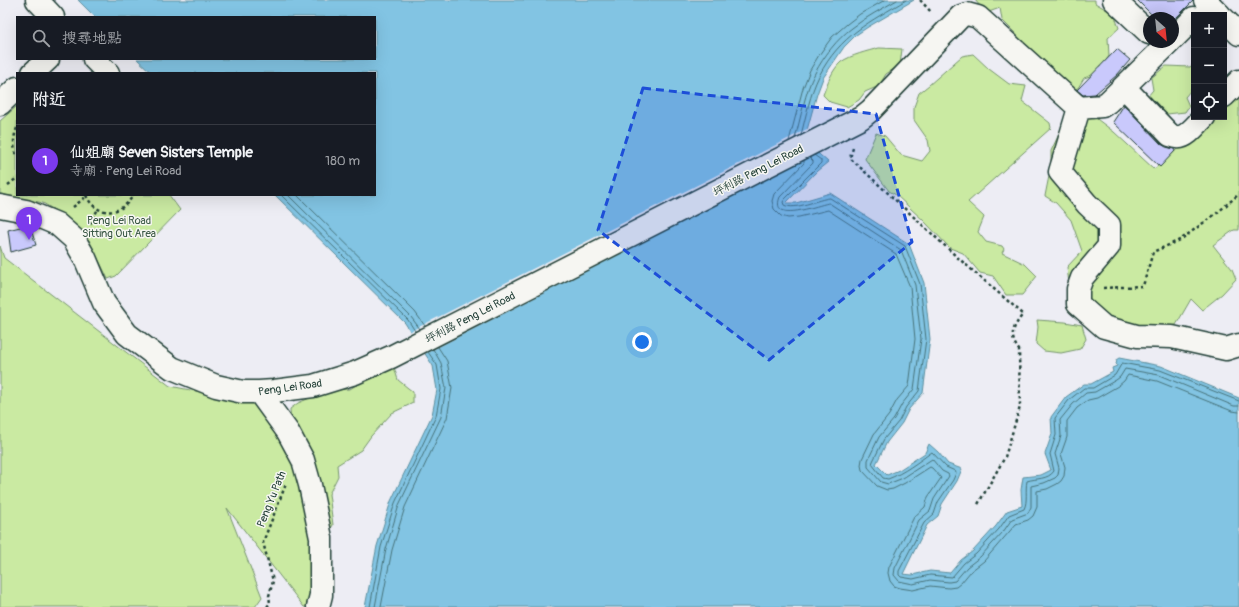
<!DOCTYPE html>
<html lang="zh-TW">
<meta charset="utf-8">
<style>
:root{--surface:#171b24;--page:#242831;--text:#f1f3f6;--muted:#9ea1a6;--line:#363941;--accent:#7c3aed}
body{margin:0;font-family:Pangolin,"LXGW WenKai TC",sans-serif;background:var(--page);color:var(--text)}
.controls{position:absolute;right:12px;top:12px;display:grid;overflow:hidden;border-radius:0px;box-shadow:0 4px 16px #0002}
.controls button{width:36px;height:36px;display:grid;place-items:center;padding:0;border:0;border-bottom:1px solid var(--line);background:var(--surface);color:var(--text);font:20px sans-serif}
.compass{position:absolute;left:1143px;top:12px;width:36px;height:36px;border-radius:50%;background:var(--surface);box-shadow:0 4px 16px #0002;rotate:153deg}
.you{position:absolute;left:642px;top:342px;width:14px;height:14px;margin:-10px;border:3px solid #fff;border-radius:50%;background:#1a73e8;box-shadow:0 0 0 6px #1a73e833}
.badge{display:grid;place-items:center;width:26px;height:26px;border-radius:50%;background:var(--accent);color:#fff;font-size:13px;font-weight:700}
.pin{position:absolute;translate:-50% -33px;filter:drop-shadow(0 1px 2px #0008)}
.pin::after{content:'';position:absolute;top:21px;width:14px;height:12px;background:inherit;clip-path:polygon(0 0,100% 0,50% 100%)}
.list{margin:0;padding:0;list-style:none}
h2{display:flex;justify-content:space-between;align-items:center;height:52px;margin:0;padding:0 16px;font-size:17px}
h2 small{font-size:13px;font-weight:400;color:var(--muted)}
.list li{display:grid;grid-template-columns:26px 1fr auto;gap:12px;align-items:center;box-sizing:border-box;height:72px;padding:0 16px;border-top:1px solid var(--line)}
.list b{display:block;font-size:15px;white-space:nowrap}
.list p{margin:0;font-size:13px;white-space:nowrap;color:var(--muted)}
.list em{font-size:13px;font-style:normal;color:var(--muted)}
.icon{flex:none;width:22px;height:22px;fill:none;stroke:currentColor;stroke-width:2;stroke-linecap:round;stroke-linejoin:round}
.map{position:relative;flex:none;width:1239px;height:607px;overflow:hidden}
.search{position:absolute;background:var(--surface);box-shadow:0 4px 16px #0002;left:16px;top:16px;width:360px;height:44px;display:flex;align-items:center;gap:10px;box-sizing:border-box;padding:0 14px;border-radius:0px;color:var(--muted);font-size:15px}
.panel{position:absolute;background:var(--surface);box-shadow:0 4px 16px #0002;left:16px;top:72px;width:360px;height:124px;border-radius:0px}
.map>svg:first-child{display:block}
.green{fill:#caeaa2;stroke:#74946b}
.water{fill:#82c4e3;stroke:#5a8e9d}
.pier{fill:#ededf4}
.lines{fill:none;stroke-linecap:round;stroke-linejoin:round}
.shore{stroke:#47737a;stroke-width:1}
.building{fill:#c9c9fc;stroke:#1f3d34}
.minor-casing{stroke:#1f3d34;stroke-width:25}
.path{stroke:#1f3d34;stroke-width:2.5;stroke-dasharray:3 3;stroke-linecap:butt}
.minor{stroke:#f6f6f2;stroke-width:22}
.marked{fill:#1d4ed8;fill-opacity:0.2;stroke:#1d4ed8;stroke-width:3;stroke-dasharray:8 5;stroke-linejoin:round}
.labels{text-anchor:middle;stroke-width:3;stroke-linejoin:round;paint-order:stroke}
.street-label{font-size:11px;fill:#1f3d34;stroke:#f6f6f2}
.park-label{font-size:11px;fill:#395744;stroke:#f6f6f2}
</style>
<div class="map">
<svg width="1239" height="607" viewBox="0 0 1239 607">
<rect width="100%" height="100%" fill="#ededf4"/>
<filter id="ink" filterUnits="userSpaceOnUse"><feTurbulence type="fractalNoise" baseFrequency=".025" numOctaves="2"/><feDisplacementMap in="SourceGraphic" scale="8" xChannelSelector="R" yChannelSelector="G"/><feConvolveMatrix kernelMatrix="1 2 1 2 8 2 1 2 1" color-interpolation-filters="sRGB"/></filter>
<g filter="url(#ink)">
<!-- green -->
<path class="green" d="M 975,0 L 1095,0 L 1095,3 L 1114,14 L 1119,28 L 1108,38 L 1109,56 L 1096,74 L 1084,78 L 1078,88 L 1064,93 L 1030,58 L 1017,35 L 1002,20 L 1000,8 L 986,13 Z
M 879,48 L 902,49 L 900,65 L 886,74 L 879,86 L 865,92 L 859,100 L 847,107 L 830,102 L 823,95 C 827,84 832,70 841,62 C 851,55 868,51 879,48 Z
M 973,54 L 989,69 L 1009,84 L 1026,86 L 1022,101 L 1050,123 L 1051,128 L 968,202 L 984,217 L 978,232 L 986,242 L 1002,246 L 1004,249 L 1002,253 L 1025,264 L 1037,276 L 1022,295 L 1006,295 L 993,276 L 980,273 L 963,253 L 950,248 L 924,221 L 896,195 L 889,191 L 865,159 L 876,133 L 885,136 L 901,155 L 922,161 L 930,151 L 928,140 L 914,120 L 914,107 L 919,93 L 929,85 L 962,56 Z
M 1194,64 C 1194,79 1196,85 1185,97 L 1189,106 L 1185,112 L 1167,114 L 1155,108 L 1147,97 L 1153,90 L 1151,78 L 1166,66 L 1190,67 Z
M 1239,88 L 1239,230 L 1234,230 L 1213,245 L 1232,269 L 1236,279 L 1222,294 L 1202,310 L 1191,299 L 1176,325 L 1124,331 L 1070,292 L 1067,267 L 1082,251 L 1071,220 L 1056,203 L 1045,196 L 1051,166 L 1051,151 L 1067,117 L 1085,110 L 1114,132 L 1154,169 L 1166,160 L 1210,117 L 1224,117 L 1224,103 Z
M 17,106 L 17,195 L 169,195 L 180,210 L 116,276 L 108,279 L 89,240 L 64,216 L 43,203 L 0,194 L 0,121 Z
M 0,246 L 4,258 L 170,386 L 261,404 L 283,435 L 319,538 L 307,607 L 304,607 L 227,508 L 262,597 L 255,607 L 0,607 Z
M 1037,320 L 1065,322 L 1082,325 L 1086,339 L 1080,349 L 1061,353 L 1044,351 L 1036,344 L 1038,327 Z
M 394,367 L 398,380 L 413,392 L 413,403 L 392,413 L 371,436 L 361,450 L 337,465 L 338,476 L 329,494 L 333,525 L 326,537 L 291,424 L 290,409 L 298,403 L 329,390 L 350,389 L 374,373 Z"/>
<!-- water -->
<path class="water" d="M 78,0 L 914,0 L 868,27 L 856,35 L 844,47 L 823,78 L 817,94 L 804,141 L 828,162 L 817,171 L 786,203 L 796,203 L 830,193 L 909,244 L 924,283 L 930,339 L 923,393 L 909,409 L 902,423 L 887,442 L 876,464 L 887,475 L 899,470 L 925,453 L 929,444 L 938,452 L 948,464 L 962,469 L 957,481 L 942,504 L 938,516 L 927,525 L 903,574 L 912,575 L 930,571 L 950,573 L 961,560 L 973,551 L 996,526 L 1007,511 L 1022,506 L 1021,490 L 1023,477 L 1041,475 L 1051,470 L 1045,454 L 1052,434 L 1051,417 L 1066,397 L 1084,384 L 1091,384 L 1113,372 L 1112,368 L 1117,366 L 1116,363 L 1117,362 L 1116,360 L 1119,358 L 1161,366 L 1239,398 L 1239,607 L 365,607 L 377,546 L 391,501 L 432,415 L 437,390 L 433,366 L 405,323 L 275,195 L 375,195 L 375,73 L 152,73 L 137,59 L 375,59 L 375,17 L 95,17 Z"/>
<!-- pier -->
<path class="pier" d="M 809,128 L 806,140 L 820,152 L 423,355 L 409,332 Z"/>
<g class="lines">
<!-- shore -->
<path class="shore" d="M 801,135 C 806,116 810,94 819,76 C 840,35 870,22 906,0
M 795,138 C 801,118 805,91 815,73 C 824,56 837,39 852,28 C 866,17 882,9 897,0
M 789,141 L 803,88 L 810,70 L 819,55 L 832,37 L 847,24 L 860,14 L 885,0
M 814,155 L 821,160 L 821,163 L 785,199 L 783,202 L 784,205 C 795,211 818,199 830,198 L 905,246 L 920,284 L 926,339 L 919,391 L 906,407 L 899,421 L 884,439 L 873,461 L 872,464 L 883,478 L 888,479 C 904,473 918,462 932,452 L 946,467 L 955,471 L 956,473 L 953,480 L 938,502 L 934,514 L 924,523 L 899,571 L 899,575 L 901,577 L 913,579 L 930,575 L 952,577 L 964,563 L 976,554 L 999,529 L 1009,515 L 1024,509 C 1028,501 1025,490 1027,481 C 1036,478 1048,480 1054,471 L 1050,454 L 1056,435 L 1055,418 L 1069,400 L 1084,388 L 1093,388 L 1115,375 L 1122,363 L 1160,370 L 1239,401
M 810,158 L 813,161 L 813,163 L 780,197 C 769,225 820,204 829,203 L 901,250 L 915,285 L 921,339 L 914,389 L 902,404 L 894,419 L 879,437 L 868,460 L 868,467 L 881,482 L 888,484 L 903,478 L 932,459 L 942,471 L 948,474 L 949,476 L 934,499 L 930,511 L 919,520 L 895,568 L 894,575 L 899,581 L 913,584 L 930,580 L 949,582 L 955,581 L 967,567 L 980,557 L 1003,532 L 1012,519 L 1028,513 L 1031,507 L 1031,486 L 1044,483 L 1055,478 L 1058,475 L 1059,468 L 1055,454 L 1061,436 L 1060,420 L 1073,404 L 1086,393 L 1095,392 L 1116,380 L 1120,377 L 1125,369 L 1159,375 L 1234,406 L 1239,406
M 804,161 L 804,163 L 774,194 L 772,201 L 774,209 L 781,216 L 788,218 L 799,217 L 828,210 L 896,254 L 910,287 L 915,339 L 909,386 L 897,400 L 889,415 L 874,434 L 862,459 L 861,465 L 862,470 L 877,486 L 887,490 L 893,489 L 905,483 L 930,467 L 932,468 L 941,478 L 928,497 L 925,507 L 914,517 L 889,567 L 888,573 L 890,581 L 894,586 L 900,588 L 913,590 L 930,586 L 949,588 L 956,587 L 961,583 L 971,571 L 984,561 L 1016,524 L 1028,520 L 1033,516 L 1037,507 L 1037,491 L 1047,489 L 1057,484 L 1061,481 L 1064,476 L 1065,467 L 1061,454 L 1067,437 L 1067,421 L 1077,408 L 1088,400 L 1097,398 L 1118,386 L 1124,381 L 1128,375 L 1157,381 L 1232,411 L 1239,412
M 281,195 L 408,320 L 415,331
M 288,195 L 411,317 L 420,329
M 297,195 L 415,312 L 425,326
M 370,607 L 381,547 L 395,503 L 436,416 L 441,389 L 437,365 L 428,352
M 375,607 L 386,549 L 399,505 L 441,417 L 446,388 L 441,363 L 433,349
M 381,607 L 392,550 L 405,507 L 447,418 L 452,388 L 447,361 L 438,347"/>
</g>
<!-- building -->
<path class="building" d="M 1137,0 L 1193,0 L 1193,1 L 1176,18 L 1155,18 Z
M 1117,49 L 1130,60 L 1117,75 L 1095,94 L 1083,95 L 1077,90 Z
M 1124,105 L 1161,144 L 1166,147 L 1174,149 L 1175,151 L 1160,167 L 1113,122 Z
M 28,225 L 30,226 L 36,245 L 11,252 L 8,230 Z"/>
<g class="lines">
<!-- minor casing -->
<g class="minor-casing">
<path id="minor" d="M 37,0 L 53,17
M 1114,0 L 1149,33
M 1205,0 L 1220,15
M 1224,19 L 1239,34
M 1173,39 L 1194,18
M 94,59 L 108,73
M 33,73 L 48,59
M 1124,87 L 1170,135 C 1173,136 1175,137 1177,137 C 1186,139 1198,123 1204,117
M 1224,96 L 1239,81
M 0,104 L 17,88
M 1079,108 L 1060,172 L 1087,204 L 1109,225 L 1109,246 L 1082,278 L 1078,289 L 1078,304 L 1104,327 L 1137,336 L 1172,337 L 1226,349 L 1239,345
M 1079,108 L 1102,106 L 1108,102 L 1170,42
M 0,206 L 26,211 L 57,224 L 74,239 L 85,258 L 104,303 L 127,334 L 172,368 L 216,386 L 243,392 L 259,392 L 274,391 L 313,386 L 355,373 L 391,357 L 861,118 L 871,110 L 961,16 L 967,14 L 978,17 L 1079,108
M 259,392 L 288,432 L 303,460 L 310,485 L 321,538 L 321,595 L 318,607"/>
</g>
<!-- path -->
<path class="path" d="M 920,0 L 932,13
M 17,128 C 13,137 13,148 17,157
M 853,148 L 850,158 L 957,257 L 1023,314 C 1013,328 1008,335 1019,350 L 1020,407 L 1005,457 L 977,506
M 8,185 L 17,178
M 86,195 C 96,218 122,216 133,195
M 73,207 L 87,196
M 90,224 L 98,209
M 1103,288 L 1143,286 L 1153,252 L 1180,240 L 1217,213 L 1239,194
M 267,607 L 270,603 L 269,596 L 273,581 L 263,542 L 286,484"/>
<!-- minor -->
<use href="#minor" class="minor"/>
</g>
</g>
<!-- marked area -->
<path class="marked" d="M 643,88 L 876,114 L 912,242 L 769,360 L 598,230 Z"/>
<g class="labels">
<!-- street labels -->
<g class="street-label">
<text transform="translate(758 170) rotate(-27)" y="4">坪利路 Peng Lei Road</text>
<text transform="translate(470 317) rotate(-27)" y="4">坪利路 Peng Lei Road</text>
<text transform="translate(290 387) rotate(-8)" y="4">Peng Lei Road</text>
<text transform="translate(271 499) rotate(-68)" y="4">Peng Yu Path</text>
</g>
<!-- park labels -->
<g class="park-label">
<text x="119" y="224">Peng Lei Road<tspan x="119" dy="13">Sitting Out Area</tspan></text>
</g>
</g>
</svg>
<div class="controls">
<button>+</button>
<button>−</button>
<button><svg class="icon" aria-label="locate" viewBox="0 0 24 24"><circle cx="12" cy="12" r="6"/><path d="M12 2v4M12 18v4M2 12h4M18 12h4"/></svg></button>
</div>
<svg class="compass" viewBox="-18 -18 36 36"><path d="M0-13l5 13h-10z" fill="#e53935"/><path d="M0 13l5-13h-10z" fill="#9ea1a6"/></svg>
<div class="you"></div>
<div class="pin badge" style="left:29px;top:240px">1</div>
<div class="search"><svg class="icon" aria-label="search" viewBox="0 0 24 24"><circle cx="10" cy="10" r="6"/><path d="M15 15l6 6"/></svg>搜尋地點</div>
<section class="panel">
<h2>附近<small></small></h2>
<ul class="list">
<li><span class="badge">1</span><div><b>仙姐廟 Seven Sisters Temple</b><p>寺廟 · Peng Lei Road</p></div><em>180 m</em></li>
</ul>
</section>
</div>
